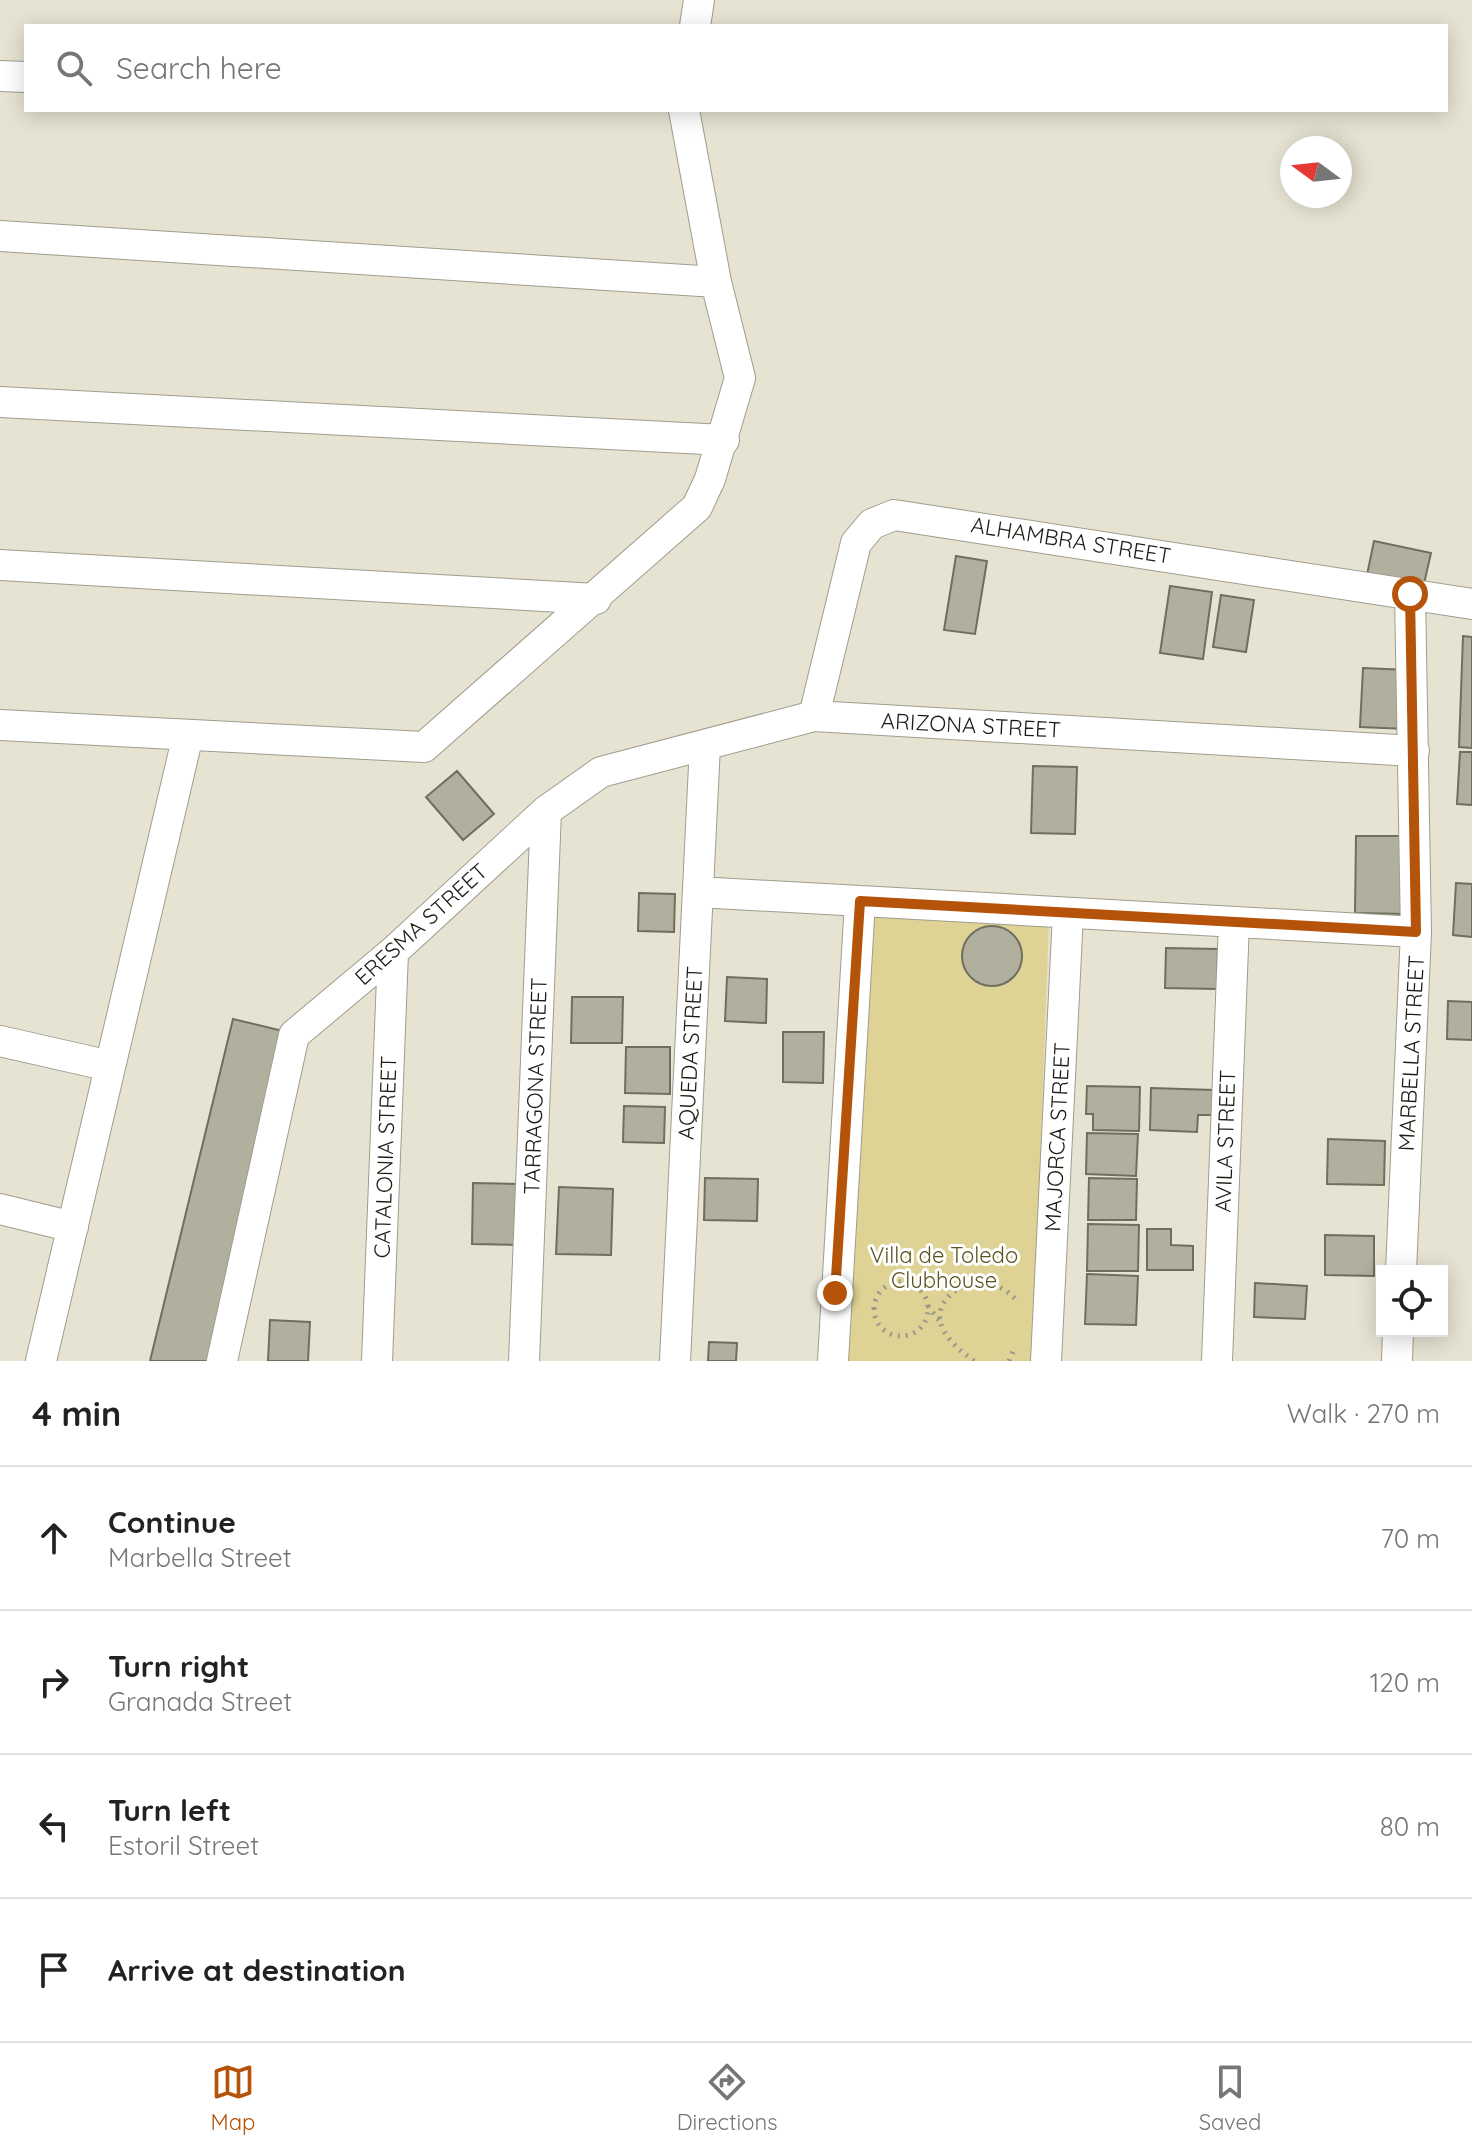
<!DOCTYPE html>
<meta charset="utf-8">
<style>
:root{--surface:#fff;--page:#f2f2f2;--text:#222;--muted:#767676;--line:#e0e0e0;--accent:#b45309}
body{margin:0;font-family:Quicksand,sans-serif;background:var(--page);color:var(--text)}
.controls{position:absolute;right:24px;bottom:24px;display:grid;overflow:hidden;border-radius:0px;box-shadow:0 4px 20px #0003}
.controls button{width:72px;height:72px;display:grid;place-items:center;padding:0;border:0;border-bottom:2px solid var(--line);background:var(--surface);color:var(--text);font:40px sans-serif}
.compass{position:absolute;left:1280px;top:136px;width:72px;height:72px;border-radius:50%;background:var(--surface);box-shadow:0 4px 20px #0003;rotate:285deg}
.stop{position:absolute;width:24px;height:24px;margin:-18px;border:6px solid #b45309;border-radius:50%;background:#fff}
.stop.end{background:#b45309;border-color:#fff;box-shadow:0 2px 8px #0008}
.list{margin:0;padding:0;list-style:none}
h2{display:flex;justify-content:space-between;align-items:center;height:104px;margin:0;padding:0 32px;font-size:34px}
h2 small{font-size:26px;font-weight:400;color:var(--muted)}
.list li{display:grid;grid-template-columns:52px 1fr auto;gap:24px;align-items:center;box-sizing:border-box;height:144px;padding:0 32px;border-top:2px solid var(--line)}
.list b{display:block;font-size:30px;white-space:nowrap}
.list p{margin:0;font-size:26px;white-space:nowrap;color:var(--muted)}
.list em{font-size:26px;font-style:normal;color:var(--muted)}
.icon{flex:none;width:44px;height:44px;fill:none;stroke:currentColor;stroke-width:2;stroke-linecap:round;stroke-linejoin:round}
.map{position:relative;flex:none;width:1472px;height:1361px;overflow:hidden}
.search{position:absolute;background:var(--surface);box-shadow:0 4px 20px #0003;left:24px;right:24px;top:24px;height:88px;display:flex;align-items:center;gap:20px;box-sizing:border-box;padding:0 28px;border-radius:0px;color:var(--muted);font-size:30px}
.sheet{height:680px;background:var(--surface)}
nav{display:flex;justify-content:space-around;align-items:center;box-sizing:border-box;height:112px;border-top:2px solid var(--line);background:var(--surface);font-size:22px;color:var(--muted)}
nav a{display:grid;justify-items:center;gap:4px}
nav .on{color:var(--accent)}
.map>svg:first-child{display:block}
.green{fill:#ded394}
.building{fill:#b1af9e;stroke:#706e5f;stroke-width:2}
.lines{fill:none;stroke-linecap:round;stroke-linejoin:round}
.minor-casing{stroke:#a09d8d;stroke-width:32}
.path{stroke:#9a988b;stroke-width:5;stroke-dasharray:2 6;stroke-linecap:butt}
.minor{stroke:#fff;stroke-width:30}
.route{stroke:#b45309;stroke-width:10}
.labels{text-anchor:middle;stroke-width:6;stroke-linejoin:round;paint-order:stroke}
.street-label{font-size:22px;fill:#1d1c16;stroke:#fff}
.park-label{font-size:22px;fill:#5b521d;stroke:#fff}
</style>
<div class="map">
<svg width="1472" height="1361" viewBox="0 0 1472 1361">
<rect width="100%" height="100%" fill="#e6e3d2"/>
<!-- green -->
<path class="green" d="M 868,914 L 1049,922 L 1033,1361 L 847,1361 Z"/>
<!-- building -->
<path class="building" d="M 1374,541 L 1431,553 L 1423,588 L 1367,575 Z
M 956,556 L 987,561 L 975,634 L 944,630 Z
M 1170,586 L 1212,592 L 1203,659 L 1160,653 Z
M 1221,595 L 1254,600 L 1246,652 L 1213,647 Z
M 1463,636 L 1472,637 L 1472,748 L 1459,747 Z
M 1363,668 L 1408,670 L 1406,729 L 1360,727 Z
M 1460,752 L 1472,752 L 1472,805 L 1457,804 Z
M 1033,766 L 1077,767 L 1075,834 L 1031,833 Z
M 457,771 L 494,814 L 463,840 L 426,797 Z
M 1356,836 L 1406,836 L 1405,914 L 1355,913 Z
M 1456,883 L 1472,884 L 1472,937 L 1453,935 Z
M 639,893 L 675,894 L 674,932 L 638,931 Z
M962 956a30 30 0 1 1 60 0a30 30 0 1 1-60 0Z
M 1166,948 L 1218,949 L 1217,989 L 1165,988 Z
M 727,977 L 767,979 L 766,1023 L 725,1021 Z
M 572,997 L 623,997 L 622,1043 L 571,1043 Z
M 1448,1001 L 1472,1002 L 1472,1040 L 1447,1039 Z
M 233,1019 L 287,1032 L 211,1361 L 150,1361 Z
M 783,1032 L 824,1032 L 823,1083 L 783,1082 Z
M 626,1047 L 670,1047 L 670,1094 L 625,1093 Z
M 1087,1086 L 1140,1087 L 1139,1131 L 1093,1130 L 1093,1114 L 1086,1114 Z
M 1151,1088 L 1214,1090 L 1213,1115 L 1198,1115 L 1197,1132 L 1150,1130 Z
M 624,1106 L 665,1107 L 664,1143 L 623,1142 Z
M 1087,1133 L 1138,1134 L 1136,1176 L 1086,1174 Z
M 1328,1139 L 1385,1141 L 1384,1185 L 1327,1184 Z
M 705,1178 L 758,1179 L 757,1221 L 704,1220 Z
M 1089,1178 L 1137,1179 L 1136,1220 L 1088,1220 Z
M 473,1183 L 519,1184 L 517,1245 L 472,1244 Z
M 559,1187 L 613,1189 L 611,1255 L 556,1254 Z
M 1088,1224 L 1139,1225 L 1138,1271 L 1087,1271 Z
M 1147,1229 L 1171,1229 L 1171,1245 L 1193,1246 L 1193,1270 L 1147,1270 Z
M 1325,1235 L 1374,1236 L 1374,1276 L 1325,1275 Z
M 1087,1274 L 1138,1276 L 1136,1325 L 1085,1324 Z
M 1255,1283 L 1307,1286 L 1305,1319 L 1254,1317 Z
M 270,1320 L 310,1322 L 308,1361 L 268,1361 Z
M 709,1342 L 737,1343 L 736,1361 L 708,1361 Z"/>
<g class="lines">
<!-- minor casing -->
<g class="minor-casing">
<path id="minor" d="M 695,26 L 699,0
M 0,76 L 26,77
M 0,236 L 716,282
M 0,402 L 724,440
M 0,565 L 596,599
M 814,716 L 856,543 L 872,524 L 894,515 L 1472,604
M 0,725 L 424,747 L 697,507 L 710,479 L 740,378 L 716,282 L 684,110
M 698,892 L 1416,932
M 0,1041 L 110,1066
M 0,1209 L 73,1227
M 1401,1271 L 1416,932 L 1410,594
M 41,1361 L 188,735
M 222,1361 L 294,1035 L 393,952 L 546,811 L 601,772 L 814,716 L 1414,751
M 377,1361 L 393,952
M 524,1361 L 546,811
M 675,1361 L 705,745
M 833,1361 L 860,901
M 1046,1361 L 1068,913
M 1217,1361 L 1234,922
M 1397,1361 L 1398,1331"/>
</g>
<!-- path -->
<path class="path" d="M874 1309a27 27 0 1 1 54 0a27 27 0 1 1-54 0Z
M 928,1306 L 941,1323
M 974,1361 C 962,1352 950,1343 943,1329 C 925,1294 986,1263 1017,1301
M 1009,1361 L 1014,1349"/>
<!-- minor -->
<use href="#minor" class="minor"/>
</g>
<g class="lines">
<!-- route -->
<path class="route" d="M 835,1293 L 860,901 L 1416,932 L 1410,594"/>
</g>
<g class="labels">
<!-- street labels -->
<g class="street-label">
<text transform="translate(1071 540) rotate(9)" y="8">ALHAMBRA STREET</text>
<text transform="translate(971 725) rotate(3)" y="8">ARIZONA STREET</text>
<text transform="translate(421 924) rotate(-42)" y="8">ERESMA STREET</text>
<text transform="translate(690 1053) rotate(-87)" y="8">AQUEDA STREET</text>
<text transform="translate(1411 1053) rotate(-87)" y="8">MARBELLA STREET</text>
<text transform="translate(535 1086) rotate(-88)" y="8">TARRAGONA STREET</text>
<text transform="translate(1057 1137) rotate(-87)" y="8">MAJORCA STREET</text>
<text transform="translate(1225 1141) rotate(-88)" y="8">AVILA STREET</text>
<text transform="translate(385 1157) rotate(-88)" y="8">CATALONIA STREET</text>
</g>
<!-- park labels -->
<g class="park-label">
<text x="944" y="1263">Villa de Toledo<tspan x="944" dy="25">Clubhouse</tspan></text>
</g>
</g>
</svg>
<div class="controls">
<button><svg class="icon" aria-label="locate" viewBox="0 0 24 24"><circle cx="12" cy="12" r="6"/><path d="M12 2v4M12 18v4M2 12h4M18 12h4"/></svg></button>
</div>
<svg class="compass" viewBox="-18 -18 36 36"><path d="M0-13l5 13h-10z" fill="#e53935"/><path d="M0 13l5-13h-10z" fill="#767676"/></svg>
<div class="stop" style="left:1410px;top:594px"></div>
<div class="stop end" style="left:835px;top:1293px"></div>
<div class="search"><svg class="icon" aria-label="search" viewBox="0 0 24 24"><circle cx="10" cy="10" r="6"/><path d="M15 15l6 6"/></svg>Search here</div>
</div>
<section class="sheet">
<h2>4 min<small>Walk · 270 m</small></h2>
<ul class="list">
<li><svg class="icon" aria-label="ahead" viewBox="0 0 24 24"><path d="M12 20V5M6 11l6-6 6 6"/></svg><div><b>Continue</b><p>Marbella Street</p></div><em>70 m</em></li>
<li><svg class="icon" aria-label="right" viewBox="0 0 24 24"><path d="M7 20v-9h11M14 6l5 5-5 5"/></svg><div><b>Turn right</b><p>Granada Street</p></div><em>120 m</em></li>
<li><svg class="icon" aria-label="left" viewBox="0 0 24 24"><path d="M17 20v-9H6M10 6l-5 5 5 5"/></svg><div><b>Turn left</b><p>Estoril Street</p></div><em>80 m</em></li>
<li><svg class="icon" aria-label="arrive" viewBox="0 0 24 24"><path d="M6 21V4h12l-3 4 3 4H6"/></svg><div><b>Arrive at destination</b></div></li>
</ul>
</section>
<nav>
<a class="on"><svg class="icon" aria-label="map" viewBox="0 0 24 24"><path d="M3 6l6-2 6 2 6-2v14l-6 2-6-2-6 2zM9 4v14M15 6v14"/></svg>Map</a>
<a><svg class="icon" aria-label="directions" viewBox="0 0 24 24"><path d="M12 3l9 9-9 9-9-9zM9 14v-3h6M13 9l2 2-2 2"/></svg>Directions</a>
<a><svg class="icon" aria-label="saved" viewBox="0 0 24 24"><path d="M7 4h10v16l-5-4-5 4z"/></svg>Saved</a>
</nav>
